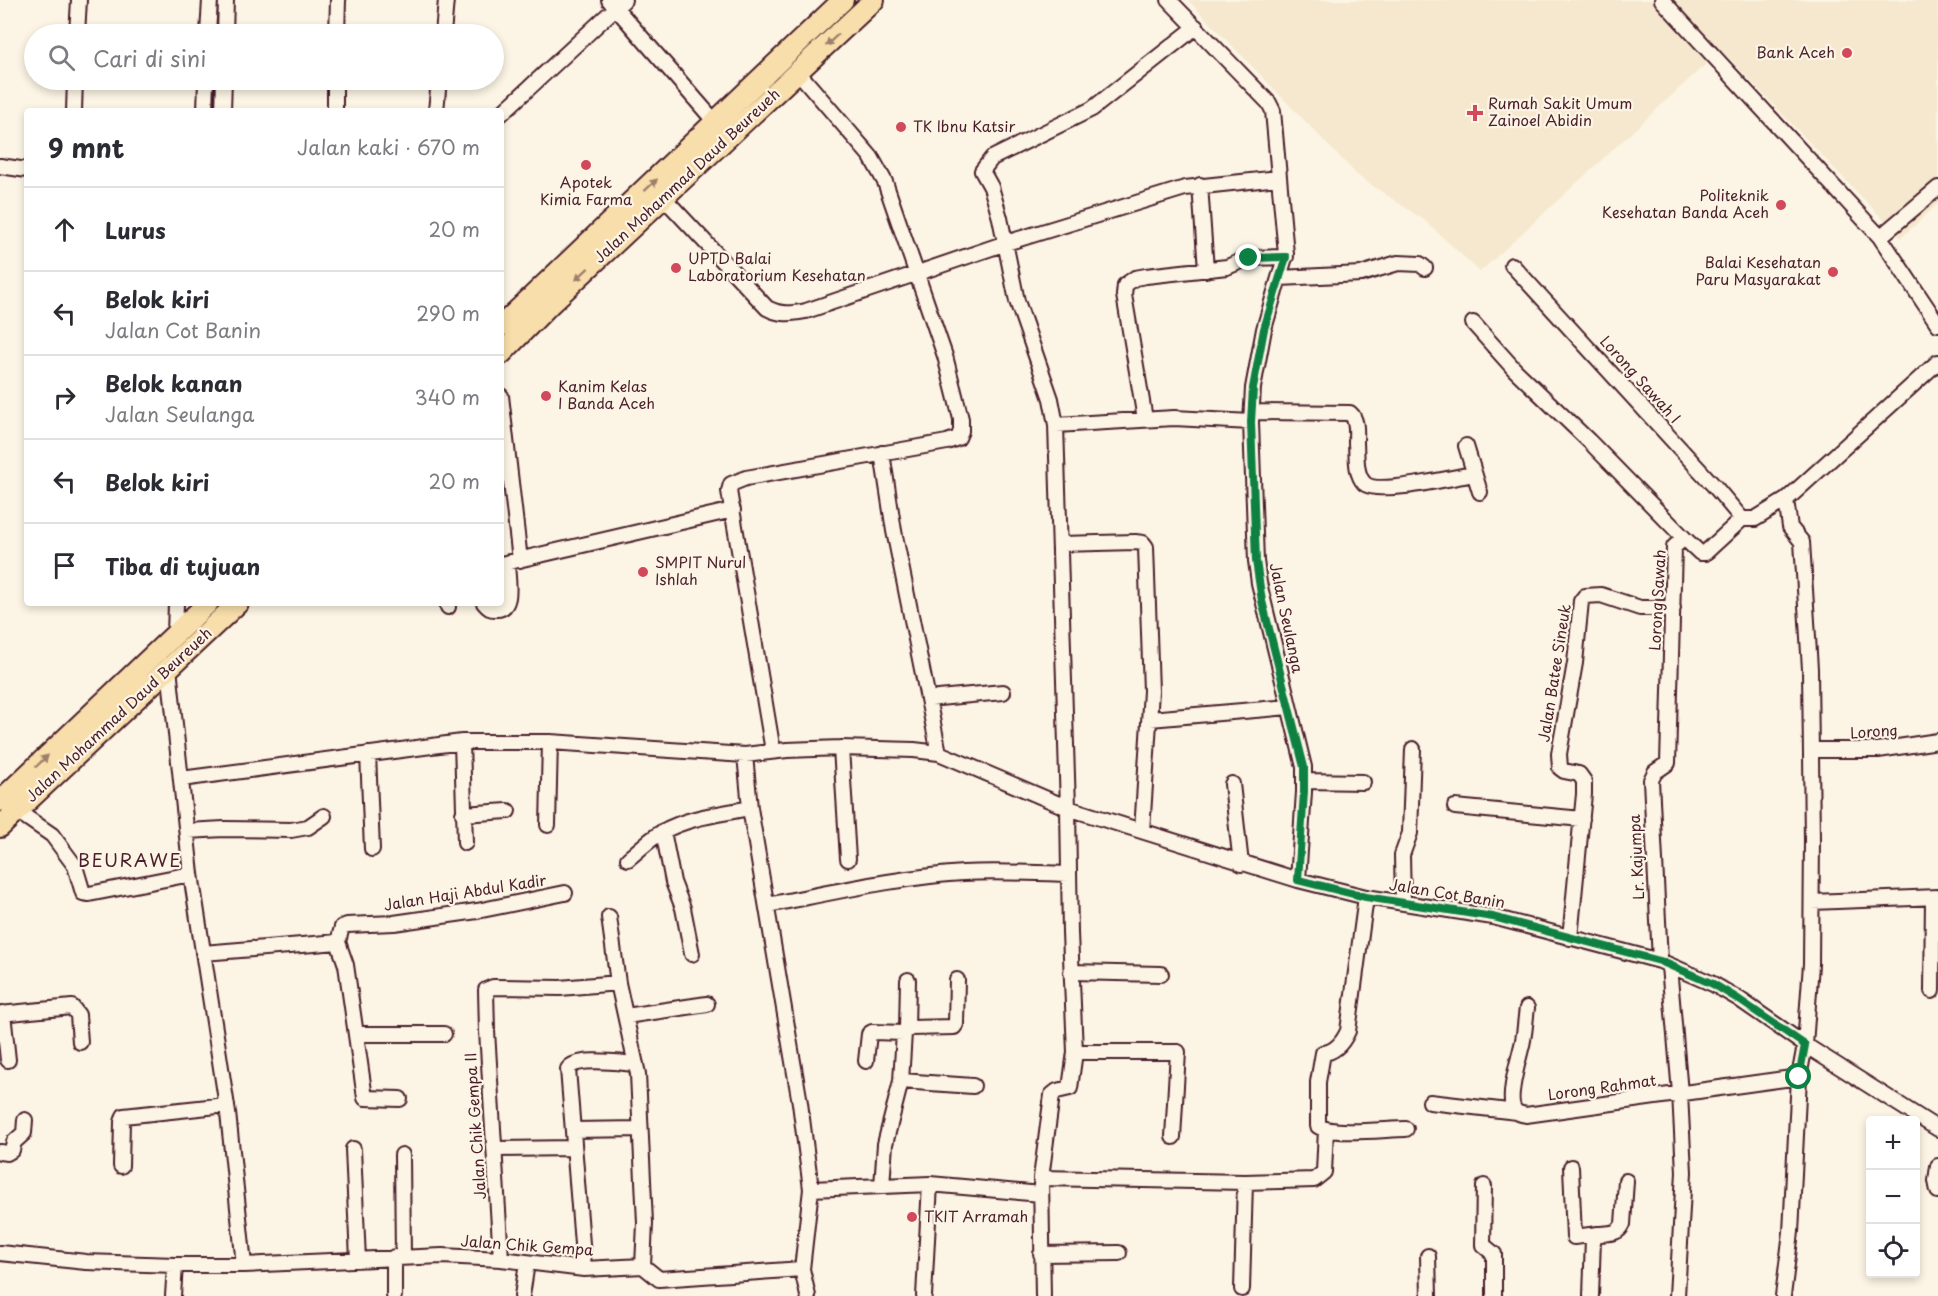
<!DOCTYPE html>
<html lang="id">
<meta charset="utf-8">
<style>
:root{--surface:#fff;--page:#f7f7f7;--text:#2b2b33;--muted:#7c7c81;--line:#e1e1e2}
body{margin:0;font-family:"Playpen Sans",sans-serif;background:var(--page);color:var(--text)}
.controls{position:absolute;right:18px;bottom:18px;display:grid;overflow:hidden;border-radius:6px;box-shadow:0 3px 9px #0003}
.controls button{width:54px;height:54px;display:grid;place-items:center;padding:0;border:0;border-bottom:2px solid var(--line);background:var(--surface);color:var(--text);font:30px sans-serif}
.stop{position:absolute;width:18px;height:18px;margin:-14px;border:4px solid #0b8043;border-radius:50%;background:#fff}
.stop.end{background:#0b8043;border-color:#fff;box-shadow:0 2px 6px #0008}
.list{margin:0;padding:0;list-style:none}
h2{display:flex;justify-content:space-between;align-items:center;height:78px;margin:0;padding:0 24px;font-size:26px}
h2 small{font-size:20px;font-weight:400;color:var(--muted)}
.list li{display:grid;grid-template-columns:39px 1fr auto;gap:18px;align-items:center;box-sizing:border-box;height:84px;padding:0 24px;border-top:2px solid var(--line)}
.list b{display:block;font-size:22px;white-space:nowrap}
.list p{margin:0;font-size:20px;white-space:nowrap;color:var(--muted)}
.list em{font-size:20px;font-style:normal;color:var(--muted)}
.icon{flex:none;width:33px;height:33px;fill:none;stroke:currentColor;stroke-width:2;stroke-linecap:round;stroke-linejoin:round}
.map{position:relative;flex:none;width:1938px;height:1296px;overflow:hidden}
.search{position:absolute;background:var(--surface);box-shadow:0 3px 9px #0003;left:24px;top:24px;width:480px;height:66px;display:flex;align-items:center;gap:15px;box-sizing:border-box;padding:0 21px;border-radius:33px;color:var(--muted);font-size:22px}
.panel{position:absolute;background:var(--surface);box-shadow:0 3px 9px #0003;left:24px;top:108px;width:480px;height:498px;border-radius:6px}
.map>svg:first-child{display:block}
.built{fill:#f5e8ce}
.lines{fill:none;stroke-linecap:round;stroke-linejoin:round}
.minor-casing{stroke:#4a1f2b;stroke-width:18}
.highway-casing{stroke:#4a1f2b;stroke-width:24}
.minor{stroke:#fcf5e5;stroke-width:14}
.highway{stroke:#f8deab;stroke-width:20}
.oneway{fill:#a17e6b}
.route{stroke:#0b8043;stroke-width:8}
.poi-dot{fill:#d1495b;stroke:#fcf5e5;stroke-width:2}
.labels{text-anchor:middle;stroke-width:4.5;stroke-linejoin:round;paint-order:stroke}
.poi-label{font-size:15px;fill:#4a1f2b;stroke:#fcf5e5;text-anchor:start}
.street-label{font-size:15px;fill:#4a1f2b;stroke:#fcf5e5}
.quarter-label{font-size:18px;letter-spacing:1.5px;fill:#4a1f2b;stroke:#fcf5e5}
</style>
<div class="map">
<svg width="1938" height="1296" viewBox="0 0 1938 1296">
<rect width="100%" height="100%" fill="#fcf5e5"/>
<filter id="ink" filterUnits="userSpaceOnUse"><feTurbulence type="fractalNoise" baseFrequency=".0167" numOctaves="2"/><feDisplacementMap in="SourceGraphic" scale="12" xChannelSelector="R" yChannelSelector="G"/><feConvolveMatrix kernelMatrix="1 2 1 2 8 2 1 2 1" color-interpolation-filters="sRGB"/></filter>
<g filter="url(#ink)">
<!-- built -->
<path class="built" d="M 1188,0 L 1938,0 L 1938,204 L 1901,238 L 1721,50 L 1480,272 L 1424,220 L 1358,176 Z"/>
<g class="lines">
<!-- minor casing -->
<g class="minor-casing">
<path id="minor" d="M 609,0 L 716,123
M 1169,0 L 1269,103 L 1273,111 L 1286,254 L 1264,329 L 1253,388 L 1251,422 L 1256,561 L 1259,583 L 1304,767 L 1304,792 L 1298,880
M 1662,0 L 1880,237 L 1938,324
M 77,34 L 79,0
M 208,34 L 210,0
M 225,34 L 226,0
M 337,34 L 338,0
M 443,34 L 446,0
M 74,111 L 75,80
M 205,111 L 206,80
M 223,111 L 224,80
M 335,111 L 335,80
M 436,111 L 439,80
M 501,114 L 624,0
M 0,166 L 27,170
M 1200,185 L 1206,270
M 664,198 L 767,308 C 780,315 791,314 806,311 L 1006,243 L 1185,188 L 1279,178
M 1880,237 L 1938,188
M 1512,265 L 1716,488 L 1742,519
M 1280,278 L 1361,274 L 1398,263 L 1420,264 L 1425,268
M 1473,323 L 1515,370 L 1589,441 L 1684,538
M 501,396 L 520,560
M 1252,412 L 1350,413 C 1358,420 1356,433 1356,443 C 1357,456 1355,473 1364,483 C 1376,496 1455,477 1473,474
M 1145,419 L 1124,295 L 1125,285 L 1135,278 L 1146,276 L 1227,267 L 1249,258 L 1286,257
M 1056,425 L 1174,418 L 1251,422
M 1466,446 L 1480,492
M 882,453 L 894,531 L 939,753
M 1061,544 L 1135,542 L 1143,543 L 1146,547 L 1151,691 L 1142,831
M 501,564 L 733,510
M 447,603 L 448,607
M 484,603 C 488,608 490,609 496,609 C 515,610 507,576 507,563
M 175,634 L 176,603
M 169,668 L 191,874 L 228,1113 L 244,1265
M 928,699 L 1003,692
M 1150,719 L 1289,707
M 462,742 L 465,843
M 841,748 L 848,859
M 1812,750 L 1878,750 L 1938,741
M 773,751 L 729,491 L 731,484 L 746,478 L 947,442 L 958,438 L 961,431 L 961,419 L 945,356 L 885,182 L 871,157 L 798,72
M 368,754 L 372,849
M 745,755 L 750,808 L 800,1103 L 811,1189 L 802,1269 L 808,1296
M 181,779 L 462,742 L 550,742 L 745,755 L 787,750 L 841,748 L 914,750 L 939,753 L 1068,808 L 1298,880 L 1366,897 L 1493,917 L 1660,961 L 1713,984 L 1739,999 L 1805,1045 L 1938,1129
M 1305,781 L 1363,782
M 1232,784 L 1241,864
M 1455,807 L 1582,819
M 17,811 L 52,835 L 75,866 L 83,893 L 89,894 L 191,874
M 463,814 L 508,811
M 548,825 L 550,742
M 187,831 L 224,829 L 291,830 L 308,827 L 324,816
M 663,831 L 673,882 L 683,908 L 692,954
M 628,859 C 639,850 650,839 662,832 C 688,817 721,814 750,808
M 1366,897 L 1348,1031 C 1343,1042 1336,1052 1323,1053 L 1318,1082 L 1318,1126 C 1334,1136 1386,1129 1406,1129
M 1812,902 L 1938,897
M 1403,903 L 1402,855 L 1410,833 L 1413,749
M 767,905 C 830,893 899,877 963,873 C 998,871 1034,873 1069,874
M 609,917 L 618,983 L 638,1074 L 645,1223 L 643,1266
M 1570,938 L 1584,794 L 1584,781 L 1579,774 L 1564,771 L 1560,768 L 1559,754 L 1575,663 L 1581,601 L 1585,596 L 1601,595 L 1640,608 L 1673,608
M 338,942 L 346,965 L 365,1098 L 400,1099
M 203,953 L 338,942 L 342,927 L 347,925 L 394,923 L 477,911 L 565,893
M 1660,961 L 1651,780 L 1655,772 L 1668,763 L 1674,547 L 1684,538 L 1700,553 L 1705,553 L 1742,519 L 1755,519 L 1786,500 L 1938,362
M 1669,966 L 1680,1093 L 1684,1172 L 1677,1296
M 1071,972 L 1161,974
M 1932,991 L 1933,898
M 1527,1008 C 1525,1021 1525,1036 1521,1049 C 1518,1062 1507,1098 1514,1109 C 1516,1113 1521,1114 1526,1115 L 1799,1077
M 3,1013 L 8,1060
M 0,1014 L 72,1007 L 78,1015 L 80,1042
M 626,1016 L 707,1004
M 907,1029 L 908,980
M 357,1034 L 444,1034
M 1075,1052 L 1178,1052 L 1173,1137
M 866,1061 L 869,1034 L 872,1032 L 904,1033
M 901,1081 L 973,1086
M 1430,1102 L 1517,1112
M 573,1130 L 640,1129
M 353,1149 L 358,1260
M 494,1149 L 574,1148
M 0,1152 L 7,1153 L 12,1150 L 14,1142 L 24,1133 L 25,1120
M 402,1155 L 403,1257
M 121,1166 L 122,1122 L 124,1116 L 227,1105
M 1938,1166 L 1936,1181 L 1938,1191
M 1571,1167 L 1574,1237 L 1598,1234
M 1041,1178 L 1245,1182 L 1242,1289
M 1245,1182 L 1314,1180 L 1324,1172 L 1326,1129
M 882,1186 L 885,1144 L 901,1081 L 904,1033 L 910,1028 L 954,1027 L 956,1024 L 957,980
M 1484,1186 L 1483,1245 L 1494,1254 L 1494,1296
M 811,1189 L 930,1184 L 1041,1194
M 0,1253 L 86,1262 L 175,1265
M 1041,1254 L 1119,1253
M 1428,1256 L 1429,1296
M 501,1259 L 487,1031 L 486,990 L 493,987 L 560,988 L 618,983
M 584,1269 L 568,1069 C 577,1056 621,1063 636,1064
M 173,1296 L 175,1265 L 244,1265 L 442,1256 L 501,1259 L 584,1269 L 643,1266 L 659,1279 L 802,1269
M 394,1296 L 394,1257
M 522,1296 L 527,1263
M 924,1296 L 930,1184
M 1043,1296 L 1041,1178 L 1052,1095 L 1057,1091 L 1070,1088 L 1075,1052 L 1070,933 L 1068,808 L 1056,425 L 1051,399 L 1017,301 L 1000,218 L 991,187 L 982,171 L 992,158 L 1092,109 L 1196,27
M 1591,1296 L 1593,1239 L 1598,1234 C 1608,1233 1618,1235 1623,1224 L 1626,1181
M 1783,1296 L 1791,1232 L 1799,1077 L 1805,1045 L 1811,964 L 1812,840 L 1810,669 L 1802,542 L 1790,527 L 1786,500"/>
</g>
<!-- highway casing -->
<g class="highway-casing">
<path id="highway" d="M 501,326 L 843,0
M 501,354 L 549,305 L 874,0
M 0,801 L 208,603
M 0,827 L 238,603"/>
</g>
<!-- minor -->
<use href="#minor" class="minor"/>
<!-- highway -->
<use href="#highway" class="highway"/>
</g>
<!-- one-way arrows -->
<defs><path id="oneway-solid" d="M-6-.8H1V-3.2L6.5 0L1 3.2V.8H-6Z" transform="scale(1.5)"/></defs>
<g class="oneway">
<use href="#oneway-solid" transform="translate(832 40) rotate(137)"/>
<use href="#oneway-solid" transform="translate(651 185) rotate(-43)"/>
<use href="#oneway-solid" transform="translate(582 274) rotate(137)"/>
<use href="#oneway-solid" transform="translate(42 761) rotate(-44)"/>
</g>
</g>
<g class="lines" filter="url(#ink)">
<!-- route -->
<path class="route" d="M 1249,258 L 1286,257 L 1264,329 L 1253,388 L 1251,422 L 1256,561 L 1262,601 L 1304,767 L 1304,792 L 1298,880 L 1366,897 L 1493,917 L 1660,961 L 1713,984 L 1738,999 L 1805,1045 L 1799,1077"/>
</g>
<!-- markers -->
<g class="poi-dot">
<circle cx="1847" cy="53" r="6"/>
<path d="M1472 104h6v6h6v6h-6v6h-6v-6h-6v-6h6z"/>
<circle cx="901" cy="127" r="6"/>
<circle cx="586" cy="165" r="6"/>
<circle cx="1781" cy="205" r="6"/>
<circle cx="676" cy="268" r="6"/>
<circle cx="1833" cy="272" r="6"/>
<circle cx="546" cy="396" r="6"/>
<circle cx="643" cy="572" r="6"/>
<circle cx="912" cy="1217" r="6"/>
</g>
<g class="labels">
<!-- poi labels -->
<g class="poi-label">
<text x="1835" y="58" text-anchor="end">Bank Aceh</text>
<text x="1488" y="109">Rumah Sakit Umum<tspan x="1488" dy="17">Zainoel Abidin</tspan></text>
<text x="913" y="132">TK Ibnu Katsir</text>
<text x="586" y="188" text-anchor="middle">Apotek<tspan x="586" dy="17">Kimia Farma</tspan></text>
<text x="1769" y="201" text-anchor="end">Politeknik<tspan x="1769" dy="17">Kesehatan Banda Aceh</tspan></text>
<text x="688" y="264">UPTD Balai<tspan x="688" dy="17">Laboratorium Kesehatan</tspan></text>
<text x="1821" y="268" text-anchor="end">Balai Kesehatan<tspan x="1821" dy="17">Paru Masyarakat</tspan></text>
<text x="558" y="392">Kanim Kelas<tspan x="558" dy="17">I Banda Aceh</tspan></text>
<text x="655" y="568">SMPIT Nurul<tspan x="655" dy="17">Ishlah</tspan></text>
<text x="924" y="1222">TKIT Arramah</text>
</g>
<!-- street labels -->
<g class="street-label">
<text transform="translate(687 176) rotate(-43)" y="5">Jalan Mohammad Daud Beureueh</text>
<text transform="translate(1640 380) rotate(48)" y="5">Lorong Sawah I</text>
<text transform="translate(1658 600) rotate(-87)" y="5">Lorong Sawah</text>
<text transform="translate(1286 618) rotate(78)" y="5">Jalan Seulanga</text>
<text transform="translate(1555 673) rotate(-81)" y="5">Jalan Batee Sineuk</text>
<text transform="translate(119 715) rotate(-43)" y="5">Jalan Mohammad Daud Beureueh</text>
<text transform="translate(1874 732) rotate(-4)" y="5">Lorong</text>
<text transform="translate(1637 857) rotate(-93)" y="5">Lr. Kajumpa</text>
<text transform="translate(465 893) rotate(-9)" y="5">Jalan Haji Abdul Kadir</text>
<text transform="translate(1447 894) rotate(9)" y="5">Jalan Cot Banin</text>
<text transform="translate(1602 1088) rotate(-8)" y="5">Lorong Rahmat</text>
<text transform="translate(476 1126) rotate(-94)" y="5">Jalan Chik Gempa II</text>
<text transform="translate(527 1246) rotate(4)" y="5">Jalan Chik Gempa</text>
</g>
<!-- quarter labels -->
<g class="quarter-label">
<text x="130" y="867">BEURAWE</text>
</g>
</g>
</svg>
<div class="controls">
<button>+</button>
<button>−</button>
<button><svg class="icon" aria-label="locate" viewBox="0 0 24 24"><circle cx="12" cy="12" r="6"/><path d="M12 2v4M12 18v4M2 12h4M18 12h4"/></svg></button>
</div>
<div class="stop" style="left:1799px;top:1077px"></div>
<div class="stop end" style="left:1249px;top:258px"></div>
<div class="search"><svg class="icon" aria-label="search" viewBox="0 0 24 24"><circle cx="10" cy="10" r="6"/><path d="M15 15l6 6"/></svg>Cari di sini</div>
<section class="panel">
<h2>9 mnt<small>Jalan kaki · 670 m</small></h2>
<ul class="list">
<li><svg class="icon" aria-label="ahead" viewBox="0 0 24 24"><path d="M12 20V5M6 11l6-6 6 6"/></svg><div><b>Lurus</b></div><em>20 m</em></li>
<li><svg class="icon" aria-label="left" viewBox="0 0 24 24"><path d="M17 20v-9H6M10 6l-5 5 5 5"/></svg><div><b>Belok kiri</b><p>Jalan Cot Banin</p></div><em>290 m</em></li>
<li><svg class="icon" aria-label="right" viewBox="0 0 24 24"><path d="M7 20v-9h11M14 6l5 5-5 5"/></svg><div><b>Belok kanan</b><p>Jalan Seulanga</p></div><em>340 m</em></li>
<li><svg class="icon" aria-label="left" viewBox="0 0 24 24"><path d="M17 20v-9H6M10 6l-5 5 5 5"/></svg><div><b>Belok kiri</b></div><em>20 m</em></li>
<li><svg class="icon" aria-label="arrive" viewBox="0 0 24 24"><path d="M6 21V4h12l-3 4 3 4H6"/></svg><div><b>Tiba di tujuan</b></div></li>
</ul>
</section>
</div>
